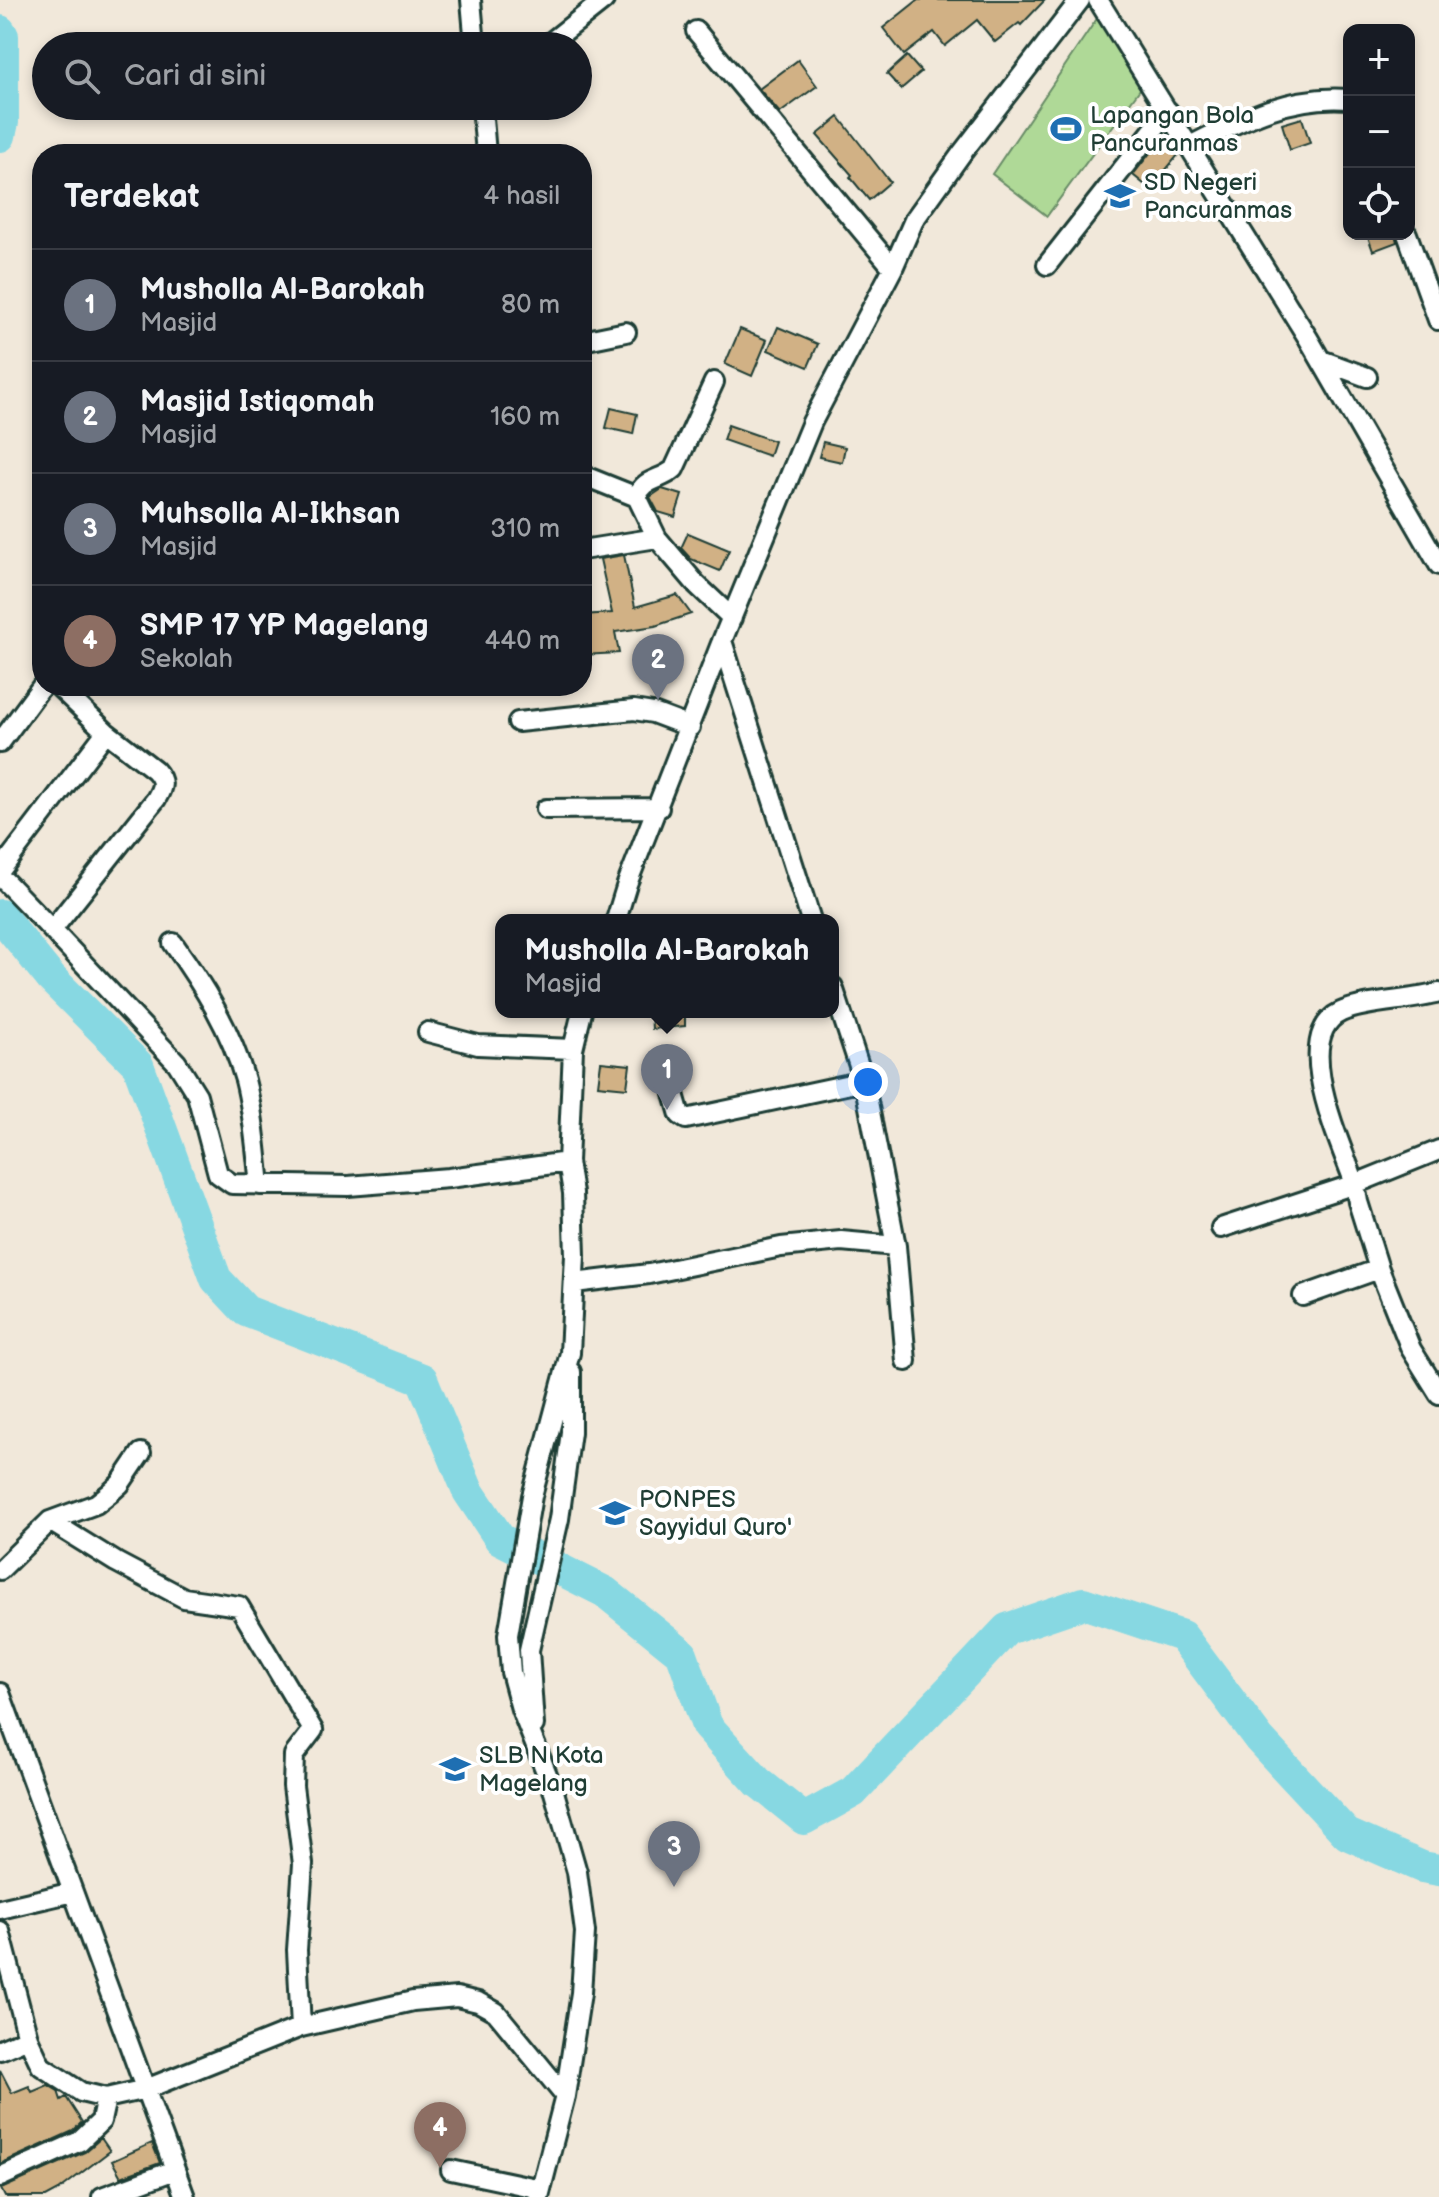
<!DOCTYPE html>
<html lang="id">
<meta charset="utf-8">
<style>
:root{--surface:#171b24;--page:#242831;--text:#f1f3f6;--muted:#9ea1a6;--line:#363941;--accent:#d93025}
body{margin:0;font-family:"Balsamiq Sans",sans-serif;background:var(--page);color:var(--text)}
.controls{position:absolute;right:24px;top:24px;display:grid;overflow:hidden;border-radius:16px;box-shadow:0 4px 12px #0003}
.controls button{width:72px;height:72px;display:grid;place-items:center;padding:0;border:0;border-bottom:2px solid var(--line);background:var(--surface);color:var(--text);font:40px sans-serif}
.you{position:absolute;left:868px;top:1082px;width:28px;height:28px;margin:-20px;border:6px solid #fff;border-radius:50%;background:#1a73e8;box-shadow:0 0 0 12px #1a73e833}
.badge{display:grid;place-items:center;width:52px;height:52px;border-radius:50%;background:var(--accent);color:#fff;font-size:26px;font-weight:700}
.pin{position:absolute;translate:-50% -66px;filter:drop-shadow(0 2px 4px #0008)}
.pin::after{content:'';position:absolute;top:42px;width:28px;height:24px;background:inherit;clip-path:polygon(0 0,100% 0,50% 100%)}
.popup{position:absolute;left:495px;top:914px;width:344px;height:104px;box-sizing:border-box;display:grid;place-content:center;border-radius:16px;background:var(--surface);filter:drop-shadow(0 2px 6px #0005);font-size:26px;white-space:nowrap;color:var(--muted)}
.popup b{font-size:30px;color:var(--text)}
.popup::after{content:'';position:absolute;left:50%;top:100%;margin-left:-16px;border:16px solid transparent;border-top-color:var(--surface)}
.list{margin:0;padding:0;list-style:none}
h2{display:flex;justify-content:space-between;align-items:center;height:104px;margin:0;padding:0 32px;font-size:34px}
h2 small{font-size:26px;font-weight:400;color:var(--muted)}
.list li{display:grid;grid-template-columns:52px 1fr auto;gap:24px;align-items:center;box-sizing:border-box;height:112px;padding:0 32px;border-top:2px solid var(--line)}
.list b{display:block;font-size:30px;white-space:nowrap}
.list p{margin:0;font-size:26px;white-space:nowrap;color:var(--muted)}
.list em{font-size:26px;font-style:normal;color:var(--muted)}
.icon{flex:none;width:44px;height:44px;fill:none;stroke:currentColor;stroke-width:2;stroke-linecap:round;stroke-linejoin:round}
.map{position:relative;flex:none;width:1439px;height:2197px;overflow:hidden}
.search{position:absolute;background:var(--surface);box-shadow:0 4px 12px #0003;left:32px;top:32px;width:560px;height:88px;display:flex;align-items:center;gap:20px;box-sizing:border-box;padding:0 28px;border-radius:44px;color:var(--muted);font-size:30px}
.panel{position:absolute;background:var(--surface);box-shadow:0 4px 12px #0003;left:32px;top:144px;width:560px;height:552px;border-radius:32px}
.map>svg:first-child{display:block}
.green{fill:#afd997;stroke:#678b66;stroke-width:2}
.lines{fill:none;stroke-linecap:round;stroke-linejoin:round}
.river{stroke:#87d8e2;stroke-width:32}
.building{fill:#d1b185;stroke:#1f3d34;stroke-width:2}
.minor-casing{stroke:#1f3d34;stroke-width:24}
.minor{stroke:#fff;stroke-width:18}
.labels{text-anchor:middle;stroke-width:8;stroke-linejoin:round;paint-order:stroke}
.poi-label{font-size:24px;fill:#1f3d34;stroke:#fff;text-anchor:start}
</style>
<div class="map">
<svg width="1439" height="2197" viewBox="0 0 1439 2197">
<rect width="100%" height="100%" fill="#f1e8da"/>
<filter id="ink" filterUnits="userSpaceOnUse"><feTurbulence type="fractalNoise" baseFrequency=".0125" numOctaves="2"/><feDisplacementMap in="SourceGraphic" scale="16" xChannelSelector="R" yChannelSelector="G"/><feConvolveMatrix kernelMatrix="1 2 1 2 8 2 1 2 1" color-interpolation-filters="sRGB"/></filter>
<g filter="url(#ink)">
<!-- green -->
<path class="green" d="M 1098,17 L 1143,85 L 1047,216 L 992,174 Z"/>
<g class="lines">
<!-- river -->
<path class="river" d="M 0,31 L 3,36 L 3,122 L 0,136
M 0,915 L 51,978 L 138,1065 L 216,1279 L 246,1311 L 422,1379 L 468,1491 L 500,1539 L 605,1592 L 682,1654 L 707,1726 L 758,1782 L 804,1819 L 853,1792 L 1007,1629 L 1083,1603 L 1182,1636 L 1259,1739 L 1347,1834 L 1422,1867 L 1439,1870"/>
</g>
<!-- building -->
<path class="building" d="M 918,0 L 1045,0 L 1021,25 L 1019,23 L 995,42 L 977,20 L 945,46 L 934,32 L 904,55 L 883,28 Z
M 907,56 L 921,72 L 901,89 L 887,74 Z
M 798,60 L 817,86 L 780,113 L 759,89 Z
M 839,117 L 890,182 L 869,200 L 850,177 L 852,175 L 817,135 Z
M 1302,118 L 1310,143 L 1290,150 L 1282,124 Z
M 1161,139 L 1179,154 L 1150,189 L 1133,175 Z
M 1367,234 L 1395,234 L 1397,242 L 1373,251 Z
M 778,327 L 818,344 L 808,367 L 768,350 Z
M 740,329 L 767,340 L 752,376 L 725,364 Z
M 611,408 L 637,414 L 633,434 L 606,428 Z
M 728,425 L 774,441 L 769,456 L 723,440 Z
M 823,442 L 845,447 L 842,462 L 819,457 Z
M 662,489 L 682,495 L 675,517 L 658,512 L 650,497 Z
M 688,533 L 729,550 L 720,571 L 691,559 L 681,548 Z
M 624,555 L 635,607 L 677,595 L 691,614 L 655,626 L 615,632 L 619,653 L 582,655 L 582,615 L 612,613 L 600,559 Z
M 685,1012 L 685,1026 L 652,1029 L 651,1013 Z
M 601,1062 L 630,1065 L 627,1088 L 598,1085 Z
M 0,2070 L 12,2093 L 29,2086 L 32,2092 L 48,2085 L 58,2091 L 61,2100 L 66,2097 L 82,2122 L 73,2131 L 0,2164 Z
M 101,2138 L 110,2151 L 59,2190 L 46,2197 L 5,2197 L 1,2189 L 85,2152 Z
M 152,2143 L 160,2163 L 121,2177 L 112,2161 Z"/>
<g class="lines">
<!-- minor casing -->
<g class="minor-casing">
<path id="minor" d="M 471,0 L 475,46
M 1098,0 L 1308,338 L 1439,565
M 696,31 L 893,268
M 546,46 L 604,0
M 482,106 L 486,154
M 1190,146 C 1241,120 1290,94 1349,99
M 1407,234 L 1438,320
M 1047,265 L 1168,111
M 582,341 L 626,332
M 1321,360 L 1367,377
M 582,475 L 637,497 L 657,538 L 696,584 L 732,618
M 637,497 C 644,477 661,481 674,469 L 714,382
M 582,550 L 657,538
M 722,641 L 811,920
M 518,722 L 634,710 L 653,713 L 690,727
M 0,743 L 42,686
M 546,809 L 659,808
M 0,871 L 106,732
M 0,876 L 52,930 L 156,799 C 163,787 165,781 155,770 L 106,732 L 58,686
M 616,920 L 627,884 L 722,641 L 812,422 L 893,268 L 914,220 L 962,153 L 1080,0
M 52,930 L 177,1063 L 197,1095 L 218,1174 L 232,1184 L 348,1186 L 449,1178 L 568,1162
M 173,943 C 203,985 231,1030 245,1080 C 254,1115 256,1150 260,1185
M 833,987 L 864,1081 L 896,1246 L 906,1361
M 428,1032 L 478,1045 L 573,1049
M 674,1094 L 680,1115 L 686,1119 L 864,1081
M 1221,1228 L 1355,1184 C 1342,1146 1289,1036 1341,1012 C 1365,1001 1411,1001 1439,993
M 1379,1269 L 1411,1349 L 1439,1394
M 574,1283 L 649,1274 L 781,1247 L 841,1241 L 896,1246
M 1303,1296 L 1379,1269 L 1358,1202 L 1355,1184 L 1439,1150
M 50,1521 L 116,1562 L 184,1598 L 239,1606 L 313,1730 L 294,1755 L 293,1786 L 303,1864 L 297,1950 L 301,2027
M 0,1570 L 50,1521 L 96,1504 L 110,1493 L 120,1484 L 141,1453
M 0,1693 L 185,2197
M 534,1725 L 529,1650 L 559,1519 L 571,1432 L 571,1372
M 0,1909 L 73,1892
M 0,1931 L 28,2038 L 41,2066 L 81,2092 L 106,2098 L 146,2089 L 301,2027 L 413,2001 L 457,1997 L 478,2002 L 496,2012 L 565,2096
M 0,2050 L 28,2038
M 451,2170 L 541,2189
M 0,2177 L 80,2141 L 101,2121 L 106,2098
M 102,2197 L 175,2170
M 539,2197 L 565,2096 L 581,1993 L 585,1932 L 577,1872 L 554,1792 L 521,1709 L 511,1672 L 508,1635 L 532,1496 L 570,1353 L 575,1255 L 573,1193 L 568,1162 L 573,1049 L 582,1012"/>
</g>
<!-- minor -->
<use href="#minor" class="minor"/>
</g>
</g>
<!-- icons -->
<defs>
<g id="stadium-bare" transform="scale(2.4)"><path d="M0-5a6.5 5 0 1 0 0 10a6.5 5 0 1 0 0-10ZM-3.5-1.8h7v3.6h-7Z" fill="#1f6fb2" stroke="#fff" stroke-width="2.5" paint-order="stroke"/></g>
<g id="school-bare" transform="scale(2.4)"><path d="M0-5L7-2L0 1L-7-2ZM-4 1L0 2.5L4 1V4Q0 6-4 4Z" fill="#1f6fb2" stroke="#fff" stroke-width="2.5" paint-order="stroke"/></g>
</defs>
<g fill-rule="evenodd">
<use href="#stadium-bare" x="1066" y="129"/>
<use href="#school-bare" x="1120" y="196"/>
<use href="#school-bare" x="615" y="1513"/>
<use href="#school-bare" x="455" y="1769"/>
</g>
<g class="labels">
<!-- poi labels -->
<g class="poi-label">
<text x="1090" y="123">Lapangan Bola<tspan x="1090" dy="28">Pancuranmas</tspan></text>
<text x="1144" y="190">SD Negeri<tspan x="1144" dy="28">Pancuranmas</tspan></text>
<text x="639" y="1507">PONPES<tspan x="639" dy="28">Sayyidul Quro'</tspan></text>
<text x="479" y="1763">SLB N Kota<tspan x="479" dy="28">Magelang</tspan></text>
</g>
</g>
</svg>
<div class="controls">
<button>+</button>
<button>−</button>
<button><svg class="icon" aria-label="locate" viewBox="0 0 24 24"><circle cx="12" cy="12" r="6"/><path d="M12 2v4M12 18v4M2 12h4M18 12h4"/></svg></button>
</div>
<div class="you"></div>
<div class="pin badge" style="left:667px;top:1110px;background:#6b7280">1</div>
<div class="popup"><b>Musholla Al-Barokah</b>Masjid</div>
<div class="pin badge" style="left:658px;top:700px;background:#6b7280">2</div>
<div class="pin badge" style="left:674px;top:1887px;background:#6b7280">3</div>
<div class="pin badge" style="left:440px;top:2168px;background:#8d6e63">4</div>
<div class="search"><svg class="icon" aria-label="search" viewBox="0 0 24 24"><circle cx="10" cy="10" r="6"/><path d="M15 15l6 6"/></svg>Cari di sini</div>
<section class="panel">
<h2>Terdekat<small>4 hasil</small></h2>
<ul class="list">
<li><span class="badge" style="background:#6b7280">1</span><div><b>Musholla Al-Barokah</b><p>Masjid</p></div><em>80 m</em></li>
<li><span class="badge" style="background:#6b7280">2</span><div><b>Masjid Istiqomah</b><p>Masjid</p></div><em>160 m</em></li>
<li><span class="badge" style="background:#6b7280">3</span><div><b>Muhsolla Al-Ikhsan</b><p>Masjid</p></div><em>310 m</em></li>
<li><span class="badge" style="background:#8d6e63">4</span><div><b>SMP 17 YP Magelang</b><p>Sekolah</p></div><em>440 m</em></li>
</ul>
</section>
</div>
